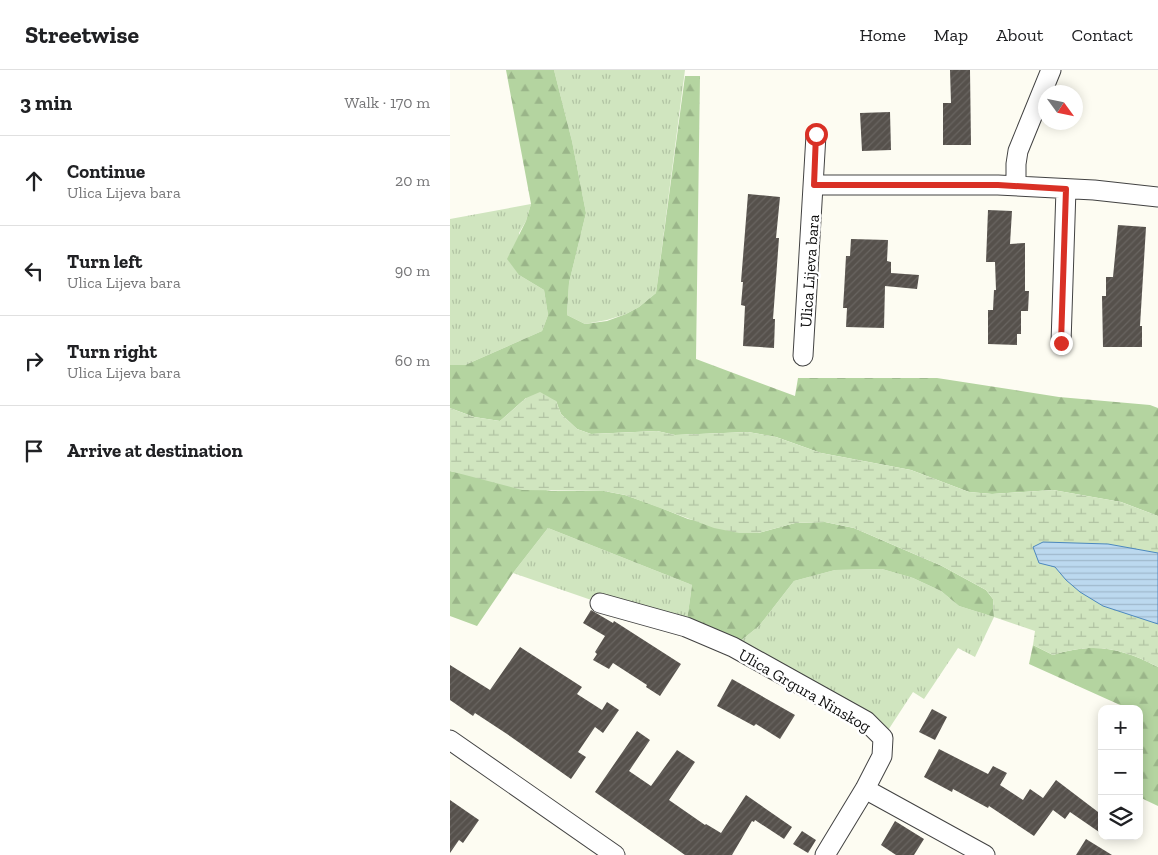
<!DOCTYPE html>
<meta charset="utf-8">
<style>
:root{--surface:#fff;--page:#f6f6f6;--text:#202124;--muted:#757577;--line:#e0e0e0}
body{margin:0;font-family:"Zilla Slab",serif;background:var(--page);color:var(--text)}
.controls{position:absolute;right:15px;bottom:15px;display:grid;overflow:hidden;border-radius:10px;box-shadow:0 2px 12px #0003}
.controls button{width:45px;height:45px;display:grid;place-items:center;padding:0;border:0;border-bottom:1px solid var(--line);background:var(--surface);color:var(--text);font:25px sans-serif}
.compass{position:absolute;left:588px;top:15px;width:45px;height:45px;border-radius:50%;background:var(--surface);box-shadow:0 2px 12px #0003;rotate:123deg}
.stop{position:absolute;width:15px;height:15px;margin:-11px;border:4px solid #d93025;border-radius:50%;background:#fff}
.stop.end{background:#d93025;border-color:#fff;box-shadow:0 1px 5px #0008}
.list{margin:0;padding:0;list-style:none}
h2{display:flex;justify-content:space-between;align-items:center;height:65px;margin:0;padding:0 20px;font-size:21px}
h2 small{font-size:16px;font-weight:400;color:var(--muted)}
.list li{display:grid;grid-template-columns:32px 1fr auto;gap:15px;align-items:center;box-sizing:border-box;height:90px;padding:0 20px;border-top:1px solid var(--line)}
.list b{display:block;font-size:19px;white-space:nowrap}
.list p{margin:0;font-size:16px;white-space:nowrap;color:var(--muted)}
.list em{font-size:16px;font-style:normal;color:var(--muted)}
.icon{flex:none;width:28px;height:28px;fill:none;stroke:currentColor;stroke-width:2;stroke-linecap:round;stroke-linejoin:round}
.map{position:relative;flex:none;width:708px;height:785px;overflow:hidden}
header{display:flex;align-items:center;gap:30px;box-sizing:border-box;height:70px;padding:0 25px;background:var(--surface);border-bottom:1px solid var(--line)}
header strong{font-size:24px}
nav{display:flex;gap:28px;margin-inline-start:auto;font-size:18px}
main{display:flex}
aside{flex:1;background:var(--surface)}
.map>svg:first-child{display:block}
.grass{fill:url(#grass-tufts)}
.forest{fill:url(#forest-firs)}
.wetland{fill:url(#wetland-marsh)}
.water{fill:url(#water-rules);stroke:#4c88be}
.building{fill:url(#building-hatch)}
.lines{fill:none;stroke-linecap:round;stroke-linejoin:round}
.minor-casing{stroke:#424242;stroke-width:21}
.minor{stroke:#fff;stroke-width:19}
.route{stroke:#d93025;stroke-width:6}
.labels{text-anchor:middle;stroke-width:5;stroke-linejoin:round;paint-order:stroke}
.street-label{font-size:16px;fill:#0f0f0f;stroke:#fff}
</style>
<header>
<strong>Streetwise</strong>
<nav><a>Home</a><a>Map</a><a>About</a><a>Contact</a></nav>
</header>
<main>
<aside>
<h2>3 min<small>Walk · 170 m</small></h2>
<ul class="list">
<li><svg class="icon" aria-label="ahead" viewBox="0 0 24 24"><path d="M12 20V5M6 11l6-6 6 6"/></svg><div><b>Continue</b><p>Ulica Lijeva bara</p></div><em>20 m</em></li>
<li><svg class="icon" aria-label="left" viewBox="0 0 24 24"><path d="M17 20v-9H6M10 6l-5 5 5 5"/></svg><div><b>Turn left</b><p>Ulica Lijeva bara</p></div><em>90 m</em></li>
<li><svg class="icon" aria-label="right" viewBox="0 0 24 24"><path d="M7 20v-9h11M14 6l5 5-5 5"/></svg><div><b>Turn right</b><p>Ulica Lijeva bara</p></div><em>60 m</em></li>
<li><svg class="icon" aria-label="arrive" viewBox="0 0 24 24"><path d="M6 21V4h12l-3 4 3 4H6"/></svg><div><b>Arrive at destination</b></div></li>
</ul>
</aside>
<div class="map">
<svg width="708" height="785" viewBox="0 0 708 785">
<defs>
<pattern id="grass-tufts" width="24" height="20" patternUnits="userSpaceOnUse" patternTransform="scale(1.25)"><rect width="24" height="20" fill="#d0e5bf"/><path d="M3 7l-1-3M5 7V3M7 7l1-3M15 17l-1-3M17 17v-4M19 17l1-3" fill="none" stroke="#b1c3a3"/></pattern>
<pattern id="forest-firs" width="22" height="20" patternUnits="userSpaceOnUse" patternTransform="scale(1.25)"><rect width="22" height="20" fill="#b4d4a0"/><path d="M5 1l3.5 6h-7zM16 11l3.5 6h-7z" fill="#9ab589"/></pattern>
<pattern id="wetland-marsh" width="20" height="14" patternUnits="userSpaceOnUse" patternTransform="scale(1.25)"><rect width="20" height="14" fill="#d0e5bf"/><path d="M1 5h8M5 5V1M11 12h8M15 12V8" fill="none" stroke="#b1c3a3"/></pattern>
<pattern id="water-rules" width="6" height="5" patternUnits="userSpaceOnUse" patternTransform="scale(1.25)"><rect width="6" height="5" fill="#bcd9ef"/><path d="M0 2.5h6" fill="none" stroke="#a0b9cc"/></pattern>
<pattern id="building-hatch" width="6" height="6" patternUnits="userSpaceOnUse" patternTransform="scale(1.25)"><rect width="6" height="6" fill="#56514c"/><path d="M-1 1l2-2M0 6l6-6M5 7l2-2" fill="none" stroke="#696561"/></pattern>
</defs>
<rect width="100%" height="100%" fill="#fdfcf2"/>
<!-- grass -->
<path class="grass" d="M 104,0 L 235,0 L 206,223 L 189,237 L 176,244 L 157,250 L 135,254 L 117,245 L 119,213 L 136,143 L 122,71 Z
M 81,134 L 76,151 L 69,163 L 69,205 L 94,220 L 98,245 L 92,261 L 15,295 L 0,295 L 0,149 Z
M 98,458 L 242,515 L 236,557 L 150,533 L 63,503 Z
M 432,499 L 463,508 L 491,521 L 509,536 L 544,547 L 525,587 L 508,578 L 474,629 L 463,622 L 433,668 L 283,577 L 309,556 L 344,511 L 385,500 Z"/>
<!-- forest -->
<path class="forest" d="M 56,0 L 104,0 L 122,71 L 136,143 L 119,213 L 117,245 L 135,254 L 157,251 L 176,244 L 189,237 L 206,223 L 235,6 L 250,6 L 246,289 L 345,326 L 348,308 L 487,308 L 609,327 L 700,335 L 708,338 L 708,446 L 671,432 L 603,420 L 542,424 L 519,422 L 461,400 L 371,383 L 326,367 L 298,362 L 225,365 L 207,361 L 141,364 L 127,359 L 111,344 L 106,331 L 76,328 L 50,351 L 24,347 L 0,338 L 0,295 L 15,295 L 92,261 L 98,245 L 94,220 L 69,205 L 57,189 L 76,151 L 81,134 Z
M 0,401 L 101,421 L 154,421 L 175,425 L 209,437 L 238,449 L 308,463 L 345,453 L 375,452 L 404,458 L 492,496 L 536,520 L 543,529 L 544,547 L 509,536 L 491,521 L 463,508 L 432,499 L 385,500 L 344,511 L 309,556 L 283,577 L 236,557 L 242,515 L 98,458 L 63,503 L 27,556 L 0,546 Z
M 583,575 L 603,585 C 644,572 671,578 708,597 L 708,736 L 689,727 L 689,639 L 679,639 L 579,594 Z"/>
<!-- wetland -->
<path class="wetland" d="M 90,322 L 106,331 L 111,344 L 127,359 L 141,364 L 207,361 L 225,365 L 298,362 L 326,367 L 371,383 L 461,400 L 519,422 L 542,424 L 603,420 L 671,432 L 708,446 L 708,597 C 671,578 644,572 603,585 L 583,575 L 585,561 L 544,547 L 543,529 L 536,520 L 492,496 L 404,458 L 375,452 L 345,453 L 308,463 L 289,463 L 264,458 L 175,425 L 154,421 L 72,420 L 0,401 L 0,338 L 24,347 L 50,351 L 76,328 Z"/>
<!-- water -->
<path class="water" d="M 593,472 L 658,474 L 708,483 L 708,554 L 653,536 L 630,522 L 616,510 L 605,497 L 589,493 L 583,477 Z"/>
<!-- building -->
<path class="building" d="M 500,0 L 520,0 L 521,75 L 493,75 L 493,33 L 501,33 Z
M 440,42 L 441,80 L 412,81 L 410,43 Z
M 298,124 L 330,127 L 326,168 L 329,168 L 323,249 L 325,249 L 324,278 L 293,276 L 295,236 L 291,235 L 293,212 L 291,212 Z
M 538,140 L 562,141 L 560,174 L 575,173 L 575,221 L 579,221 L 578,241 L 571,241 L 571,264 L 567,264 L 567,275 L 538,274 L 538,240 L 543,240 L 544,220 L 546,220 L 545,192 L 536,192 Z
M 668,155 L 696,157 L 690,256 L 692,256 L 692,277 L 653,277 L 652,226 L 656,226 L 656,207 L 663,207 Z
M 401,169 L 438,170 L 437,191 L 441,192 L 441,203 L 469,205 L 467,219 L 435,216 L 434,258 L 396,257 L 397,238 L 393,238 L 394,222 L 396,186 L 400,186 Z
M 141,540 L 163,553 L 164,551 L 231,594 L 210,626 L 196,617 L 197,615 L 163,593 L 159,599 L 143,590 L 147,584 L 145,582 L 155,566 L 133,553 Z
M 70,577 L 132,617 L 127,624 L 152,640 L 157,632 L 169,640 L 153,663 L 145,657 L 128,682 L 136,687 L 121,709 L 57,664 L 25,643 L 23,646 L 0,630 L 0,595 L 40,620 Z
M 282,609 L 345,645 L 330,669 L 306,654 L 304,656 L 267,636 Z
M 482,639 L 497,647 L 485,670 L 469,662 Z
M 187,661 L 200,670 L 179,701 L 201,716 L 227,680 L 245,692 L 219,730 L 255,755 L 256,754 L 271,763 L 296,725 L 342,757 L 334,769 L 305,750 L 304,752 L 302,751 L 282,785 L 235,785 L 145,722 Z
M 489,679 L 538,704 L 543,696 L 557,703 L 550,715 L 573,730 L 580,719 L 593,728 L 606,710 L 652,745 L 652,764 L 620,742 L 615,749 L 603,740 L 584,766 L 539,736 L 538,738 L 503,719 L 502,722 L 474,707 Z
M 0,730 L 29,750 L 13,773 L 9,770 L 0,783 Z
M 445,751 L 474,769 L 464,785 L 446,785 L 431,775 Z
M 352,761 L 366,770 L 358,783 L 343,774 Z
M 636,769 L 662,785 L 626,785 Z"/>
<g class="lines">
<!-- minor casing -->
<g class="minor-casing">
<path id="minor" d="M 364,115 L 548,115 L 644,120 L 708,127
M 566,116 L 566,94 L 568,81 L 601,0
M 611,273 L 616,119
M 353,286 L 366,65
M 150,533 L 236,557 L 283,577 L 416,651 L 433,668 L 432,686 L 415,719 L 375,785
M 0,670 L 165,785
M 415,719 L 535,785"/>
</g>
<!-- minor -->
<use href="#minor" class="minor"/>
</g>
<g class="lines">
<!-- route -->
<path class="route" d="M 366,64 L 364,115 L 548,115 L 616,119 L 611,273"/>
</g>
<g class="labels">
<!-- street labels -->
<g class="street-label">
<text transform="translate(359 201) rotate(-86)" y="6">Ulica Lijeva bara</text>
<text transform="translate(355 620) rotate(30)" y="6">Ulica Grgura Ninskog</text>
</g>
</g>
</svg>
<div class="controls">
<button>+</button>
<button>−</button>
<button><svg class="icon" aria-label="layers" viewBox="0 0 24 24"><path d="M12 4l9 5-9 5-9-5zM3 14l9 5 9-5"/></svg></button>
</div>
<svg class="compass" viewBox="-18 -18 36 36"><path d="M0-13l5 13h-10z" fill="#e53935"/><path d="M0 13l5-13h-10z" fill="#757577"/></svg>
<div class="stop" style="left:366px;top:64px"></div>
<div class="stop end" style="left:611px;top:273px"></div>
</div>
</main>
